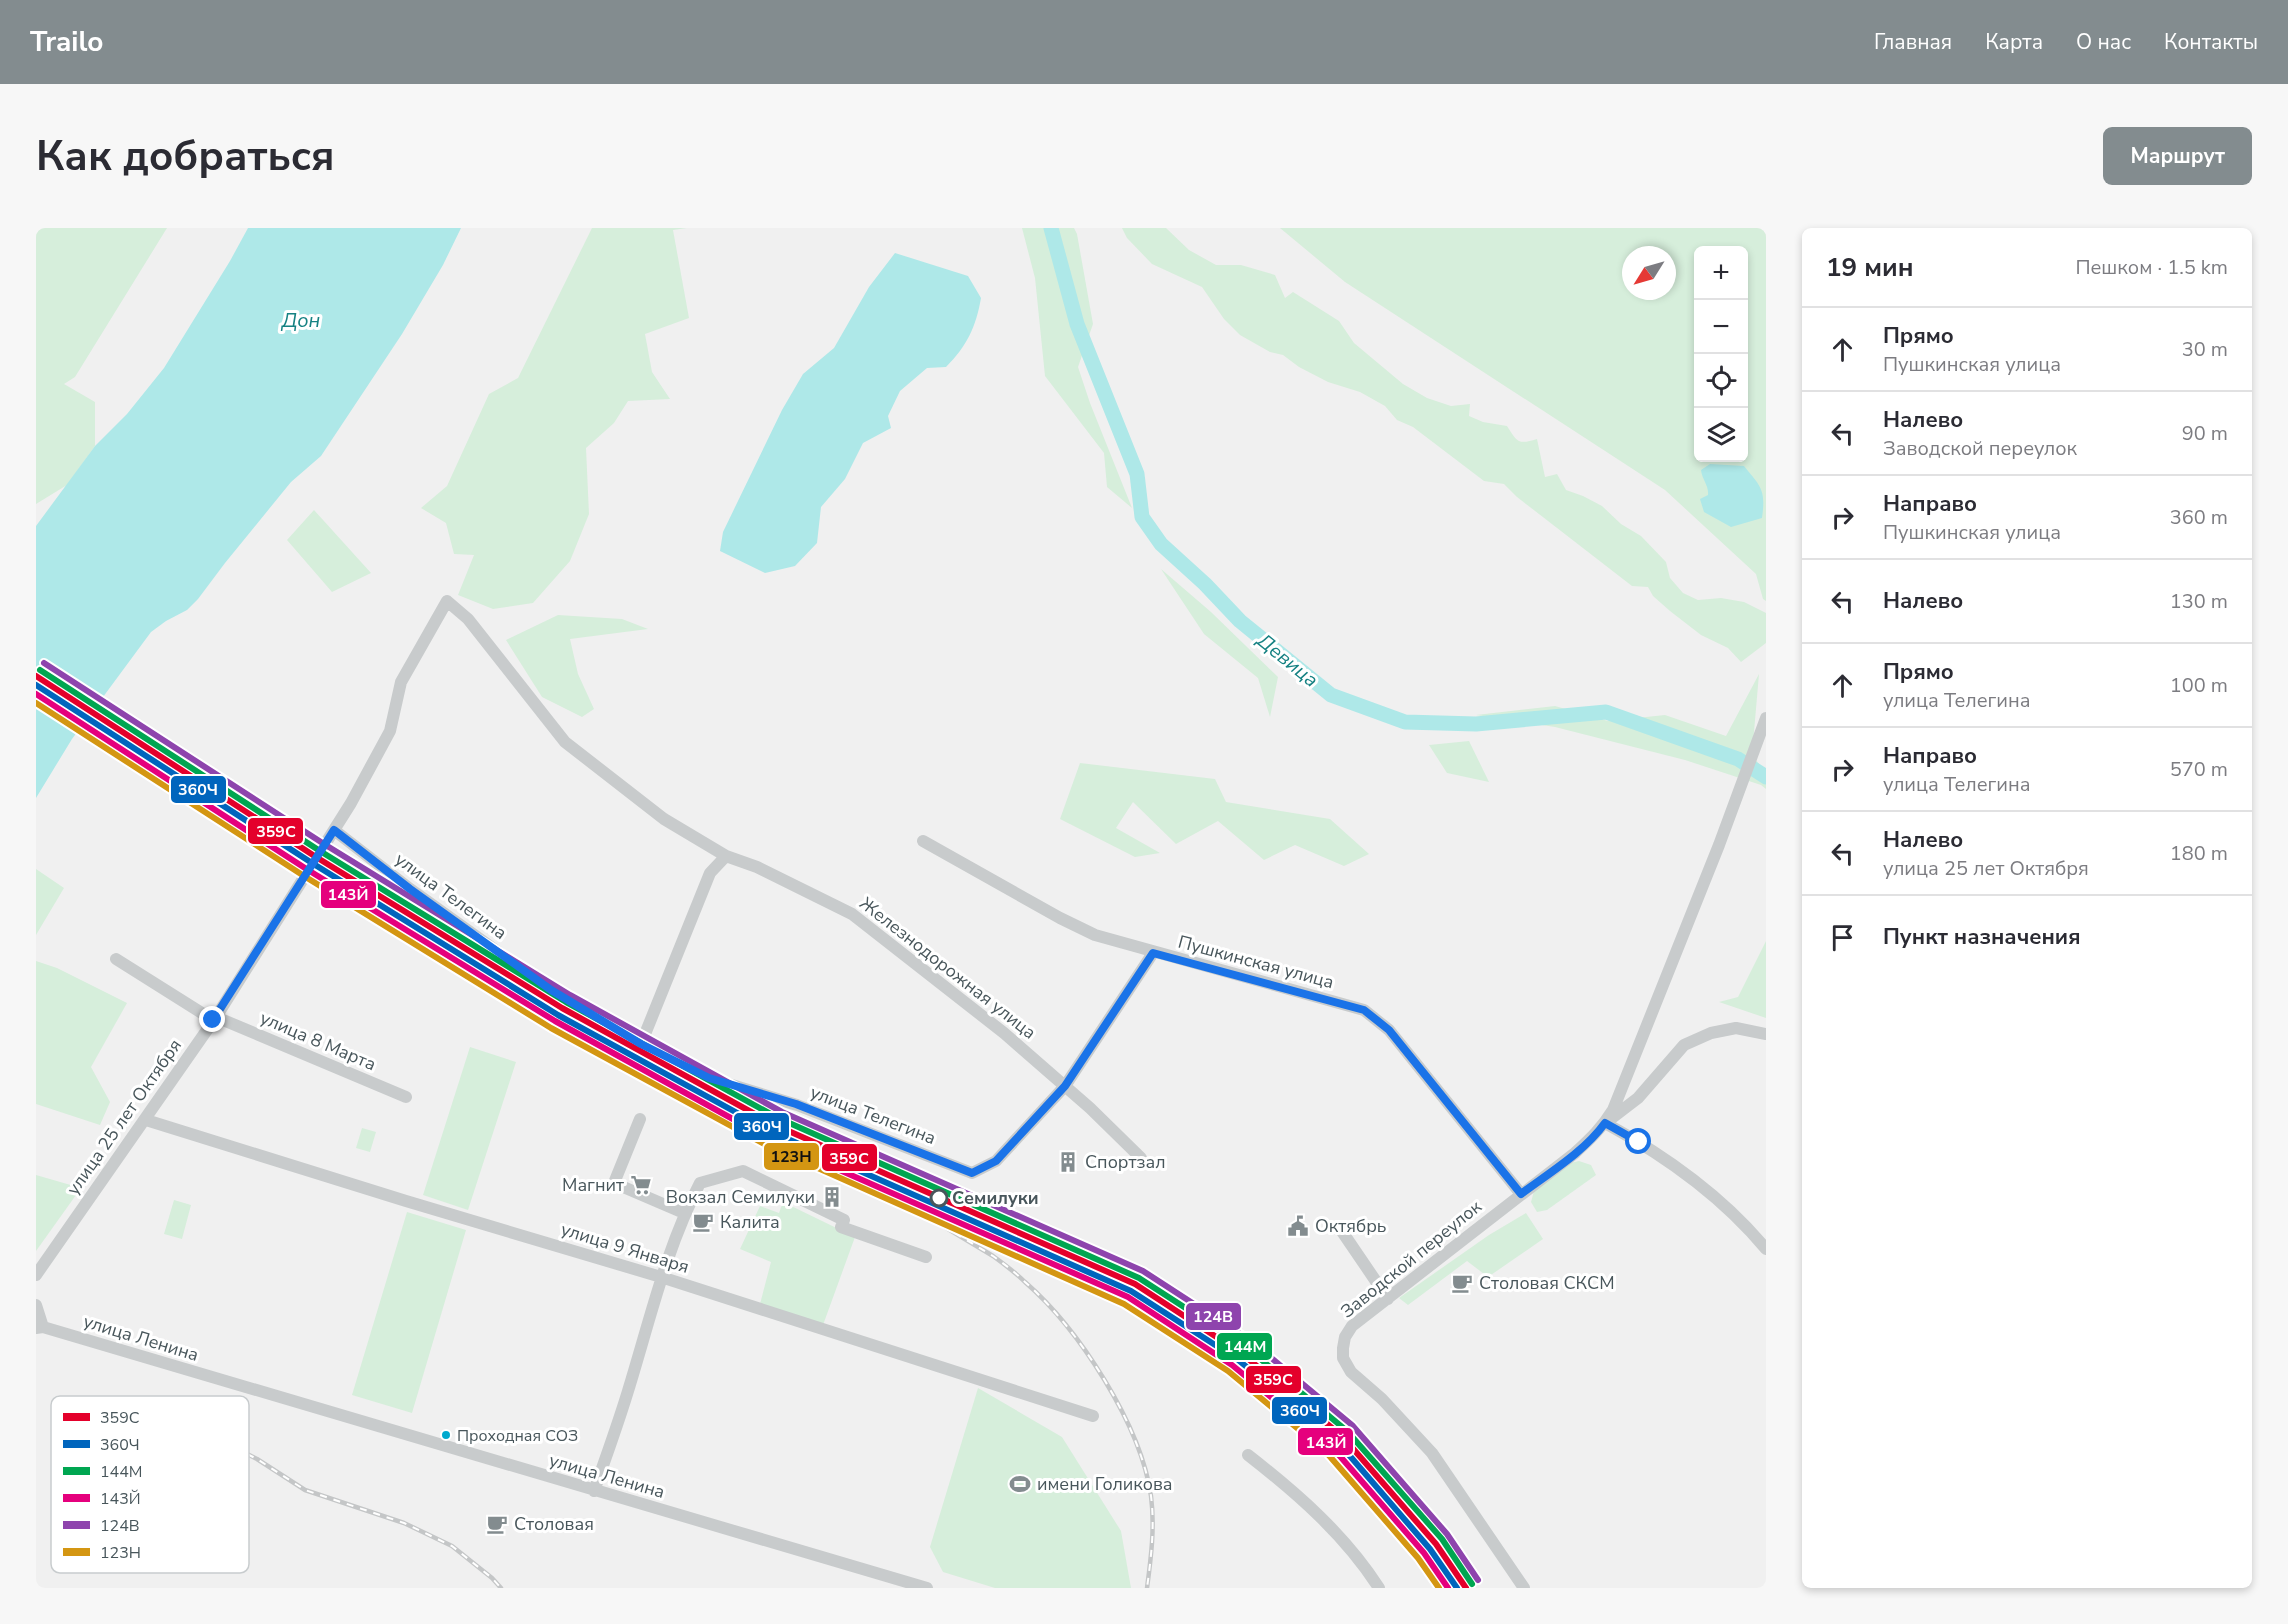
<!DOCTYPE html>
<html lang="ru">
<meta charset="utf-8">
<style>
:root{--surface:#fff;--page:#f7f7f7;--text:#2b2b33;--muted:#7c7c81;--line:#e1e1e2;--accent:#838c8f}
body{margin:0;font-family:"Nunito Sans",sans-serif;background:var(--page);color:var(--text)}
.controls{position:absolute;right:18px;top:18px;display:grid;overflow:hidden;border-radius:9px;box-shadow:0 3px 9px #0003}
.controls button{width:54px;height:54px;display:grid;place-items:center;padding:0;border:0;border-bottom:2px solid var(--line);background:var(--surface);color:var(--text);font:30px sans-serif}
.compass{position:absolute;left:1586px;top:18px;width:54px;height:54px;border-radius:50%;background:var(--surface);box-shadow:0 3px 9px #0003;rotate:233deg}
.stop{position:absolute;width:18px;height:18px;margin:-14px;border:4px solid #1a73e8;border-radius:50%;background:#fff}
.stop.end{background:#1a73e8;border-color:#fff;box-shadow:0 2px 6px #0008}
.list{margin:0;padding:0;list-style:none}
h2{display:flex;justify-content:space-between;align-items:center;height:78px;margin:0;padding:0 24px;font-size:26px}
h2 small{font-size:20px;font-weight:400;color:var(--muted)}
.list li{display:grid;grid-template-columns:39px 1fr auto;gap:18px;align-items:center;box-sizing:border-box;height:84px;padding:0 24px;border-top:2px solid var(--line)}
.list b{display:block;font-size:22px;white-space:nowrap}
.list p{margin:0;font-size:20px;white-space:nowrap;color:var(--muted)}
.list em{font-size:20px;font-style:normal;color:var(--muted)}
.icon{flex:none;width:33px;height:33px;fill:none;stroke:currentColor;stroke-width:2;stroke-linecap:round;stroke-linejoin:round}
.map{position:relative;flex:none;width:1730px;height:1360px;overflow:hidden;border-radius:9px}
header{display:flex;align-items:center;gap:36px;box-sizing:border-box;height:84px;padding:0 30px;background:var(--accent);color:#fff}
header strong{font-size:28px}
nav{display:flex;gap:33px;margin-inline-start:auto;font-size:21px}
.intro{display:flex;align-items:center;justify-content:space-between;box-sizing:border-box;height:144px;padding:0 36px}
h1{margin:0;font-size:42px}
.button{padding:15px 27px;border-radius:9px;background:var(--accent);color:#fff;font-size:21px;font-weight:700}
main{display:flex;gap:36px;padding:0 36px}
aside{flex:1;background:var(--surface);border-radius:9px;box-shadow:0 3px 9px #0003}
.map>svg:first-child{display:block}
.green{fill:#d6eedb;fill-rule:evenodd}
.water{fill:#aee8e8}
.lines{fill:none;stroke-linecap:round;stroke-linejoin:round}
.river{stroke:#aee8e8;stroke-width:15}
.minor{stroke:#c8cbcc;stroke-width:12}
.rail-casing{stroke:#c4c6c7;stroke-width:4.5}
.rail{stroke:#fff;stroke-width:2;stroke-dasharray:7;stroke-linecap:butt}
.rail-1-casing{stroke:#fff;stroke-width:10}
.rail-2-casing{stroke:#fff;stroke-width:10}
.rail-3-casing{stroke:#fff;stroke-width:10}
.rail-4-casing{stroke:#fff;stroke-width:10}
.rail-5-casing{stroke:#fff;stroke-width:10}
.rail-6-casing{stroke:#fff;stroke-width:10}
.rail-1{stroke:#e4002b;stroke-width:6}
.rail-2{stroke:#0065bd;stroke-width:6}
.rail-3{stroke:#00a651;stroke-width:6}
.rail-4{stroke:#e5007d;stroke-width:6}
.rail-5{stroke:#8e44ad;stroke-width:6}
.rail-6{stroke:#d49612;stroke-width:6}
.route{stroke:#1a73e8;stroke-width:8}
.stop-dot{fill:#fff;stroke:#48565b;stroke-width:3}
.bus-dot{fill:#00a9ce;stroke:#fff;stroke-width:2}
.labels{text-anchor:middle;stroke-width:6;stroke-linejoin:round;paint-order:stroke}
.bus-label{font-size:16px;fill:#48565b;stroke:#fff;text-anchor:start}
.street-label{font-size:18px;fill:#48565b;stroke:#fff}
.poi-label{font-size:18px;fill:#48565b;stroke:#fff;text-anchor:start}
.stop-label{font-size:18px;font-weight:bold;fill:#48565b;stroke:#fff;text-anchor:start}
.water-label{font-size:20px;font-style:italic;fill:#168283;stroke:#fff}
.key{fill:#fff;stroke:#c8ccce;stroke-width:1.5}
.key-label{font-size:16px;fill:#48565b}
.line-badge{stroke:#fff;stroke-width:2}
.badge-label{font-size:16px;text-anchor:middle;font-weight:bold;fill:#fff}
.pale-badge-label{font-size:16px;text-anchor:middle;font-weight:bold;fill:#111}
</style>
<header>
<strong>Trailo</strong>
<nav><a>Главная</a><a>Карта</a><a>О нас</a><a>Контакты</a></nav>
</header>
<div class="intro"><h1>Как добраться</h1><a class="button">Маршрут</a></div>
<main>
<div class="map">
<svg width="1730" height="1360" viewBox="0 0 1730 1360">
<rect width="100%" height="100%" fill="#f0f0f0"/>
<!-- green -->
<path class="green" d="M 0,0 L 131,0 L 39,149 L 28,156 L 59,174 L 59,218 L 31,257 L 0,276 Z
M 556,0 L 651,0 L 637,2 L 653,90 L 609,106 L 616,144 L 634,171 L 592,173 L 578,195 L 550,220 L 553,286 L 534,333 L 497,375 L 457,381 L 422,367 L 438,327 L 418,326 L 410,295 L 385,280 L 411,258 L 453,166 L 482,150 Z
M 986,0 L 1038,0 L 1041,6 L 1057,96 L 1042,139 L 1054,175 L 1096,280 L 1071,259 L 1068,225 L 1009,148 L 999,50 Z
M 1086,0 L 1130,0 L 1153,22 L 1180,37 L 1205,37 L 1239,47 L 1249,70 L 1257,64 L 1303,93 L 1318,115 L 1367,156 L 1391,170 L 1415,178 L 1434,176 L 1433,188 L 1447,194 L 1471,198 C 1481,214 1482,217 1501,211 L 1509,249 L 1521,246 L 1530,262 L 1547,268 L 1566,278 L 1585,296 L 1605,308 L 1630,334 L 1634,350 L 1647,365 L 1662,372 L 1685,370 L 1708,374 L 1730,385 L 1730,415 L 1705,434 L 1692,420 L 1665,407 L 1634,383 L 1617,368 L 1612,359 L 1596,358 L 1481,269 L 1468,256 L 1448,253 L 1377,199 L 1361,192 L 1349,178 L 1324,164 L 1292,154 L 1263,139 L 1247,127 L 1234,124 L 1204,107 L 1188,91 L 1166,59 L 1116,36 L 1091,10 Z
M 1244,0 L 1730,0 L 1730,373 L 1727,371 L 1720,346 L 1629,262 L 1309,54 ZM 1662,22 L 1708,22 L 1708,230 L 1662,230 ZM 1595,27 L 1631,27 L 1631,63 L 1595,63 Z
M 278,282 L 335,345 L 296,364 L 251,312 Z
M 1125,341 L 1175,384 L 1242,449 L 1234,489 L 1222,450 L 1168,406 Z
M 522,387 L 586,391 L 612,401 L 534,411 L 542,446 L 558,481 L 546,489 L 506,469 L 470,412 Z
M 1723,446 L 1716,527 L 1730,545 L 1730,561 L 1725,557 L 1649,532 L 1519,499 L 1440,487 L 1519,478 L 1572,493 L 1629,487 L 1690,508 Z
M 1433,513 L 1453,554 L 1411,545 L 1393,517 Z
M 1044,535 L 1179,551 L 1190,574 L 1294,591 L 1333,626 L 1308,638 L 1259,617 L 1228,632 L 1182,593 L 1140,616 L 1097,574 L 1080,600 L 1124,625 L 1099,629 L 1024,591 Z
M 0,641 L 28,660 L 0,707 Z
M 1730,713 L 1730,790 L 1683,774 L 1702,769 Z
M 0,733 L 21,740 L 91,775 L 55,839 L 74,874 L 64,897 L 0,876 Z
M 434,819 L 480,834 L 432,982 L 387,967 Z
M 326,900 L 340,904 L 334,924 L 320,920 Z
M 1543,933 L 1555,937 L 1560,947 L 1511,982 L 1501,984 L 1495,974 L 1498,963 L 1534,935 Z
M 0,947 L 45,960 L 0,1023 Z
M 138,972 L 155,977 L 146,1011 L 128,1006 Z
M 747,974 L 819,1009 L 787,1097 L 724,1076 L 735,1034 L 704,1021 L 724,978 L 743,985 Z
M 371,984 L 430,1002 L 376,1185 L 316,1167 Z
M 1490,985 L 1507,1011 L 1452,1049 L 1431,1033 L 1372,1077 L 1363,1070 L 1453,1007 Z
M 942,1160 L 1026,1209 L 1085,1303 L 1095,1360 L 959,1360 L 907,1344 L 894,1319 Z"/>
<!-- water -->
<path class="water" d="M 212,0 L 425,0 L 407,37 L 366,106 L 285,228 L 255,254 L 189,335 L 162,371 L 151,382 L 130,393 L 115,404 L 36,511 L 0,570 L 0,298 L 59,218 L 91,186 L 128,140 L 194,33 Z
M 859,25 L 932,48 L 945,70 C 940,99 931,118 910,139 L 891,140 L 864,163 L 852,188 L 855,200 L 827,215 L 809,251 L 785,279 L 781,315 L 759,338 L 729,345 L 684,323 L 687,304 L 746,182 L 767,146 L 798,120 L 833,59 Z
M 1674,236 L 1708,238 C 1725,259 1730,261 1726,290 L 1695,299 L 1668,284 L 1664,271 L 1672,267 C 1673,257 1666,252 1665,242 Z"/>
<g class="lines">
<!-- river -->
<path class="river" d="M 1015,0 L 1041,96 L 1101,246 L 1106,289 L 1125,316 L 1169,356 L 1204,393 L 1295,467 L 1369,494 L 1440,496 L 1570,484 L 1702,531 L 1730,549"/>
<!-- minor -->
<path class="minor" d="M 298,602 L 374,661 L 515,762 L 605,816 L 673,850 L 761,877 L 936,945 L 960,933 L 1029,858 L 1117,725
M 887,613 L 1024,690 L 1059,707 L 1328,782 L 1353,802 L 1485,966
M 80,731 L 177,792
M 180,789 L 370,869
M 605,816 L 674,645 L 690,628
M 604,891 L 578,955 L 648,985
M 110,892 L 370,973 L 625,1049 L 1057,1188
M 1572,893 L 1602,870 L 1648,817 L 1675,805 L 1700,800 L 1730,806
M 1569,895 C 1630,928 1686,968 1730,1021
M 1303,999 L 1352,1071
M 0,1047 L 180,789 L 315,575 L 354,503 L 365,454 L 411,373 L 432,391 L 529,514 L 628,591 L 690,628 L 721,639 L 816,686 L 968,805 L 1054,880 L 1105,930
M 0,1077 L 7,1099
M 0,1100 L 7,1099 L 891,1360
M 1212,1227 C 1262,1266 1309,1307 1343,1360
M 558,1263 C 570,1229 582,1196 592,1163 C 614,1092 630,1020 664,955 L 707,943 L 808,992 L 805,999 L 890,1029
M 1488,1360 L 1396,1225 L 1346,1171 L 1315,1144 L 1307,1130 L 1307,1120 L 1309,1109 L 1316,1098 L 1539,925 C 1554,911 1566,900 1577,882 L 1683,617 L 1730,490"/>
<!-- rail casing -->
<g class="rail-casing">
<path id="rail" d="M 708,894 L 769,925
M 739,897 L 957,1028 C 968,1036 979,1044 989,1054 C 1043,1101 1105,1197 1115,1268 C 1119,1299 1115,1330 1111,1360
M 147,1199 L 178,1209 L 221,1231 L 269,1262 L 368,1295 L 416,1318 L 456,1350 L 465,1360"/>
</g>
<!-- rail -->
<use href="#rail" class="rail"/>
<!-- rail-1 casing -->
<g class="rail-1-casing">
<path id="rail-1" d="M 0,448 L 280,629 L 526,780 L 739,897 L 1099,1056 L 1205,1125 L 1306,1208 L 1400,1316 L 1430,1360"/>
</g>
<!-- rail-2 casing -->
<g class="rail-2-casing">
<path id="rail-2" d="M 0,457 L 276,635 L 522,787 L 736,904 L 1095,1063 L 1201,1131 L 1301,1213 L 1394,1321 L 1421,1360"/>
</g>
<!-- rail-3 casing -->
<g class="rail-3-casing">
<path id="rail-3" d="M 4,442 L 284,623 L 530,774 L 742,890 L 1103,1050 L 1210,1119 L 1311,1203 L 1406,1311 L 1436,1356"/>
</g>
<!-- rail-4 casing -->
<g class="rail-4-casing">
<path id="rail-4" d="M 0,466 L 272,642 L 519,793 L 733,911 L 1092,1069 L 1196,1137 L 1296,1219 L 1388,1325 L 1412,1360"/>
</g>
<!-- rail-5 casing -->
<g class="rail-5-casing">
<path id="rail-5" d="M 8,435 L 288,616 L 534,767 L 746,884 L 1107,1043 L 1215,1113 L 1316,1197 L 1411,1306 L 1442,1352"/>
</g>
<!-- rail-6 casing -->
<g class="rail-6-casing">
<path id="rail-6" d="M 0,475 L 268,648 L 515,800 L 730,917 L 1088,1076 L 1192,1143 L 1290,1224 L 1382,1330 L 1403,1360"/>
</g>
<!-- rail-1 -->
<use href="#rail-1" class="rail-1"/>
<!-- rail-2 -->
<use href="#rail-2" class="rail-2"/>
<!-- rail-3 -->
<use href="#rail-3" class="rail-3"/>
<!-- rail-4 -->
<use href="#rail-4" class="rail-4"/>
<!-- rail-5 -->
<use href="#rail-5" class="rail-5"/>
<!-- rail-6 -->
<use href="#rail-6" class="rail-6"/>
</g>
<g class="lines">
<!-- route -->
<path class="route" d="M 177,792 L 298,602 L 374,661 L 515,762 L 605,816 L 673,850 L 760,876 L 936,945 L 960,933 L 1029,858 L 1117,725 L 1328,782 L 1353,802 L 1485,966 C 1513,945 1548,924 1569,895 L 1603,914"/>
</g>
<!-- icons -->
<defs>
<g id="building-bare" transform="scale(1.62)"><path d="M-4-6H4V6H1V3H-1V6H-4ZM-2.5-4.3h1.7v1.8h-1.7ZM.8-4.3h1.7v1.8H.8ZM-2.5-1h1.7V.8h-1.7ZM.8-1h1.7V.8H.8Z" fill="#838c8f" stroke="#fff" stroke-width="2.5" paint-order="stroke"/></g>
<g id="supermarket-bare" transform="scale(1.62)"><path d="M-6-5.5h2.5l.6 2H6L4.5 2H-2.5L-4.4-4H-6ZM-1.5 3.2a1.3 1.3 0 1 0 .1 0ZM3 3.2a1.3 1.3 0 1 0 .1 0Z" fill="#838c8f" stroke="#fff" stroke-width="2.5" paint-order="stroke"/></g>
<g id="cafe-bare" transform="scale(1.62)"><path d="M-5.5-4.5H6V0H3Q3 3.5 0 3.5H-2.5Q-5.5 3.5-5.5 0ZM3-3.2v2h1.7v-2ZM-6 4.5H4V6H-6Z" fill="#838c8f" stroke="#fff" stroke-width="2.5" paint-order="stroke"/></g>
<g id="civic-bare" transform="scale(1.62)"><path d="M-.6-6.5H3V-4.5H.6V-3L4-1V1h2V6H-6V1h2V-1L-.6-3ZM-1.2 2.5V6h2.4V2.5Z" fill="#838c8f" stroke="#fff" stroke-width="2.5" paint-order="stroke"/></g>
<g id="stadium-bare" transform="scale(1.62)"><path d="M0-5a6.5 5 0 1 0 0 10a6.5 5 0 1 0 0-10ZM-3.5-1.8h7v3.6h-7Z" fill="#838c8f" stroke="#fff" stroke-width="2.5" paint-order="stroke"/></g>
</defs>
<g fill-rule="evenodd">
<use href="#building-bare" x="1032" y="934"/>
<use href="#supermarket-bare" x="605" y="957"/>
<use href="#building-bare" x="796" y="969"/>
<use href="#cafe-bare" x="667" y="994"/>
<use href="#civic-bare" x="1262" y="998"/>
<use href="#cafe-bare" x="1426" y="1055"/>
<use href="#stadium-bare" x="984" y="1256"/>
<use href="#cafe-bare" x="461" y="1296"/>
</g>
<!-- markers -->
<circle class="stop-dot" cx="903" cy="970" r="8"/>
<circle class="bus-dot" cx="410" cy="1207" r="5"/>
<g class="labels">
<!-- bus labels -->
<g class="bus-label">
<text x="421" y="1213">Проходная СОЗ</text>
</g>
<!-- street labels -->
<g class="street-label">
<text transform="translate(415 668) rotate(36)" y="6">улица Телегина</text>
<text transform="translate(1220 734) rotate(15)" y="6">Пушкинская улица</text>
<text transform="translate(912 740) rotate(38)" y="6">Железнодорожная улица</text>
<text transform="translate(282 813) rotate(23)" y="6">улица 8 Марта</text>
<text transform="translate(837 887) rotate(21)" y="6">улица Телегина</text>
<text transform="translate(88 889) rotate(-55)" y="6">улица 25 лет Октября</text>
<text transform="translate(589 1020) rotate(17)" y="6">улица 9 Января</text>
<text transform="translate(1375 1031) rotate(-39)" y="6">Заводской переулок</text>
<text transform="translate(105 1110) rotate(17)" y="6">улица Ленина</text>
<text transform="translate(571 1248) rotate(16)" y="6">улица Ленина</text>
</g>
<!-- poi labels -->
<g class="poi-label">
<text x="1049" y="940">Спортзал</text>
<text x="588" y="963" text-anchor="end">Магнит</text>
<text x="779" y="975" text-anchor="end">Вокзал Семилуки</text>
<text x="684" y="1000">Калита</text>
<text x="1279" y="1004">Октябрь</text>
<text x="1443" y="1061">Столовая СКСМ</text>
<text x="1001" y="1262">имени Голикова</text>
<text x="478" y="1302">Столовая</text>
</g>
<!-- stop labels -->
<g class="stop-label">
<text x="916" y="976">Семилуки</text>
</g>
<!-- water labels -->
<g class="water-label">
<text x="265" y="99">Дон</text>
<text transform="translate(1252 432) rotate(39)" y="7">Девица</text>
</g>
</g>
<!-- legend -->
<rect x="15" y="1168" width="198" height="177" rx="9" class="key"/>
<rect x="27" y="1185" width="27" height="8" fill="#e4002b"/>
<rect x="27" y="1212" width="27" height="8" fill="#0065bd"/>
<rect x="27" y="1239" width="27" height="8" fill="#00a651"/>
<rect x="27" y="1266" width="27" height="8" fill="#e5007d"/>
<rect x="27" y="1293" width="27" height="8" fill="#8e44ad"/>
<rect x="27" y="1320" width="27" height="8" fill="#d49612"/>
<g class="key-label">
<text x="64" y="1195">359С</text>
<text x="64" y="1222">360Ч</text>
<text x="64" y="1249">144М</text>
<text x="64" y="1276">143Й</text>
<text x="64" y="1303">124В</text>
<text x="64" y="1330">123Н</text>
</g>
<g class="line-badge">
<rect x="134" y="547" width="57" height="29" rx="6" fill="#0065bd"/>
<rect x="211" y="589" width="57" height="28" rx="6" fill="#e4002b"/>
<rect x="284" y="652" width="57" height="29" rx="6" fill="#e5007d"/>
<rect x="697" y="884" width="57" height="29" rx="6" fill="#0065bd"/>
<rect x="727" y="914" width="57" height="29" rx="6" fill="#d49612"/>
<rect x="785" y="915" width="57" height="29" rx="6" fill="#e4002b"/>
<rect x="1149" y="1074" width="57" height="29" rx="6" fill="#8e44ad"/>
<rect x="1180" y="1104" width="57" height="29" rx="6" fill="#00a651"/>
<rect x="1209" y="1137" width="57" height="29" rx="6" fill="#e4002b"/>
<rect x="1235" y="1168" width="57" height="29" rx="6" fill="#0065bd"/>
<rect x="1261" y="1199" width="57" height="29" rx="6" fill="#e5007d"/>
</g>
<g class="badge-label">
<text x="162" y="567">360Ч</text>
<text x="240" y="609">359С</text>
<text x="312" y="672">143Й</text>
<text x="726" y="904">360Ч</text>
<text x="813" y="936">359С</text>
<text x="1177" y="1094">124В</text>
<text x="1209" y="1124">144М</text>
<text x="1237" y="1157">359С</text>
<text x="1264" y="1188">360Ч</text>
<text x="1290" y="1220">143Й</text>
</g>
<g class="pale-badge-label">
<text x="755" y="934">123Н</text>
</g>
</svg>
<div class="controls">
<button>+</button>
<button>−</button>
<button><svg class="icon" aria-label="locate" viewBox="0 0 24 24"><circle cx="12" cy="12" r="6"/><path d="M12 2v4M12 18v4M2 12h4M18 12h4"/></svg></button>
<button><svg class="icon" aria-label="layers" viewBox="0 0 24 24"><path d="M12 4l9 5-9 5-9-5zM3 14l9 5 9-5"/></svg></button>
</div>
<svg class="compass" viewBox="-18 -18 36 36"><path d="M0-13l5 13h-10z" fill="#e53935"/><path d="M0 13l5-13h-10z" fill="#7c7c81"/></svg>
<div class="stop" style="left:1603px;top:914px"></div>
<div class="stop end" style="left:177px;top:792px"></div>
</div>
<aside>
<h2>19 мин<small>Пешком · 1.5 km</small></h2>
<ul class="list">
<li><svg class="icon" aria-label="ahead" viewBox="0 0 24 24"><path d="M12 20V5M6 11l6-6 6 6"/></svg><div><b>Прямо</b><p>Пушкинская улица</p></div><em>30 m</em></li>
<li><svg class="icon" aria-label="left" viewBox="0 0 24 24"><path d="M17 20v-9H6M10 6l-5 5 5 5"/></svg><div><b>Налево</b><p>Заводской переулок</p></div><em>90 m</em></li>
<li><svg class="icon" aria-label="right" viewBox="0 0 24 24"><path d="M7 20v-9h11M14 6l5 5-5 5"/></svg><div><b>Направо</b><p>Пушкинская улица</p></div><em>360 m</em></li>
<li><svg class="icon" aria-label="left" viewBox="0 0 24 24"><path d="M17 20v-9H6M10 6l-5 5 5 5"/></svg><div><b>Налево</b></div><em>130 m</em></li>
<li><svg class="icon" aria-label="ahead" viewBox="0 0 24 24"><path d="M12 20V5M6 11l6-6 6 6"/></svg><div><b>Прямо</b><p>улица Телегина</p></div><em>100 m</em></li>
<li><svg class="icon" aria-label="right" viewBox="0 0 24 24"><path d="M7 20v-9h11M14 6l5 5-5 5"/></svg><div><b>Направо</b><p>улица Телегина</p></div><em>570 m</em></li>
<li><svg class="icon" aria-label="left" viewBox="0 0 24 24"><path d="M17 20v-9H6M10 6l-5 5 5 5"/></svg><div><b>Налево</b><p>улица 25 лет Октября</p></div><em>180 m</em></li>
<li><svg class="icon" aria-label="arrive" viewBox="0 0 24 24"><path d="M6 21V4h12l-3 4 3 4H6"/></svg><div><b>Пункт назначения</b></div></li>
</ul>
</aside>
</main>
